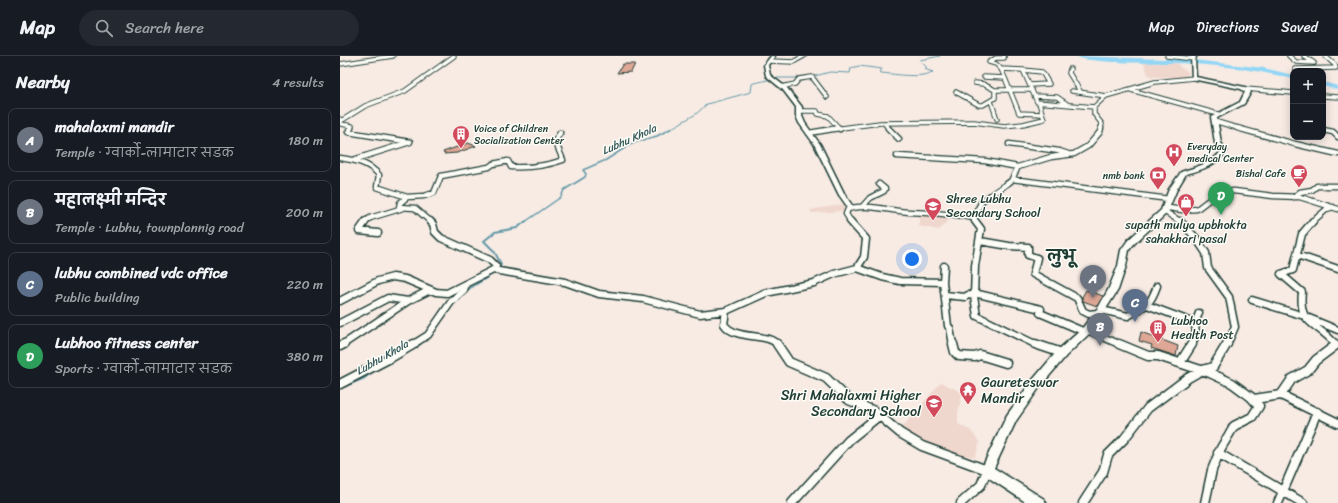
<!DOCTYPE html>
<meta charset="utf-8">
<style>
:root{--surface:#171b24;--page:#242831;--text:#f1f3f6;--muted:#9ea1a6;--line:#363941;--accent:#0f766e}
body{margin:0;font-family:Sriracha,"Playpen Sans Deva",sans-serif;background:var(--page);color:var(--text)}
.controls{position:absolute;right:12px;top:12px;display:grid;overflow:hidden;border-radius:8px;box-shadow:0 2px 10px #0003}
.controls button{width:36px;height:36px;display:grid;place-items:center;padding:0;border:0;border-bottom:1px solid var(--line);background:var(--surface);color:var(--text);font:20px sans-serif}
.you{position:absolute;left:572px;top:203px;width:14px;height:14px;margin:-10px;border:3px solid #fff;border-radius:50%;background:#1a73e8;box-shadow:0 0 0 6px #1a73e833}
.badge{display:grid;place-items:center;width:26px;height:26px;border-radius:50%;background:var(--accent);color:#fff;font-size:13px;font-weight:700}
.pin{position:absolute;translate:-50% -33px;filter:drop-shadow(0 1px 2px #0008)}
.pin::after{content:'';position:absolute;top:21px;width:14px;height:12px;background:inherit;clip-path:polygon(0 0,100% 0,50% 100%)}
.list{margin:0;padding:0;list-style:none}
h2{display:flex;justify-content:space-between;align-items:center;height:52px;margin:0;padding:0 16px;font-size:17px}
h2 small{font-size:13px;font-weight:400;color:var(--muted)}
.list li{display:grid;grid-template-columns:26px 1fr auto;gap:12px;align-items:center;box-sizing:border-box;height:64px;margin:0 8px 8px;padding:0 8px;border:1px solid var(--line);border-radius:8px}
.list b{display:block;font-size:15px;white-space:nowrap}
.list p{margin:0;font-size:13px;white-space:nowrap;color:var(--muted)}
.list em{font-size:13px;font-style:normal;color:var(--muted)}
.icon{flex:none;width:22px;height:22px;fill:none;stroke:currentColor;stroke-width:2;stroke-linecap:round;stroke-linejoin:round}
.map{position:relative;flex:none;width:998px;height:447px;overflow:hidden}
header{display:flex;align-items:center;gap:24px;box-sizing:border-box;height:56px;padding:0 20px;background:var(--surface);border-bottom:1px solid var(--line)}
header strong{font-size:19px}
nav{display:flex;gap:22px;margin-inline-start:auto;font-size:14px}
.search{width:280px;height:36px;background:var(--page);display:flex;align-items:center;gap:10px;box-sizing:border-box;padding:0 14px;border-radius:22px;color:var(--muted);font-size:15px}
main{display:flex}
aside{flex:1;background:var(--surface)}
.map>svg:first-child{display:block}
.built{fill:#f0d7cd}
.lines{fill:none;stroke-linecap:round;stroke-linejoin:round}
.stream-far3{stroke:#6599a8;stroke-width:1}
.stream-far2{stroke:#6599a8;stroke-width:1.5}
.stream-far1{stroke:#6599a8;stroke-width:2}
.stream{stroke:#6599a8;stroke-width:2.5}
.river{fill:#94d6f5;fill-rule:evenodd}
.building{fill:#dea796;stroke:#1f3d34}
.minor-far3-casing{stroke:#1f3d34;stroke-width:5.5}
.minor-far2-casing{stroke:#1f3d34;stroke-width:7}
.minor-far1-casing{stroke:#1f3d34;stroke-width:9}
.minor-casing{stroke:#1f3d34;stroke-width:11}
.tertiary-casing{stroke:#1f3d34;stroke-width:3}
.secondary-casing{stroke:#1f3d34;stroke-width:3}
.minor-far3{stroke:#fdfcf7;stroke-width:3.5}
.minor-far2{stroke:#fdfcf7;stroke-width:4.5}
.minor-far1{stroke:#fdfcf7;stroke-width:6}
.minor{stroke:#fdfcf7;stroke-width:8}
.tertiary{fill:#fdfcf7;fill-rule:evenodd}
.secondary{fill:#fdfcf7;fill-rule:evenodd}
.labels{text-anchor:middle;stroke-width:3;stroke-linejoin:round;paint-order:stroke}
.far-poi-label{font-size:10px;fill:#1f3d34;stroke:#fdfcf7;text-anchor:start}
.far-water-label{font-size:11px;font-style:italic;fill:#365c5b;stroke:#fdfcf7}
.poi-label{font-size:12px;fill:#1f3d34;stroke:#fdfcf7;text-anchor:start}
.near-poi-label{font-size:14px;fill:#1f3d34;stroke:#fdfcf7;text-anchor:start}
.district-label{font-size:16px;font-weight:bold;fill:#1f3d34;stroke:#fdfcf7}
</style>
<header>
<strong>Map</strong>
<div class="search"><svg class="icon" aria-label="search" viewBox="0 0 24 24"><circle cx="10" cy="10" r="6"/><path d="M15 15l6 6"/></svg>Search here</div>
<nav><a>Map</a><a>Directions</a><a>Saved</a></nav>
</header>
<main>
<aside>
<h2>Nearby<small>4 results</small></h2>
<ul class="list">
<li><span class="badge" style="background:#6b7280">A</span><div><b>mahalaxmi mandir</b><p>Temple · ग्वार्को-लामाटार सडक</p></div><em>180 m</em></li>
<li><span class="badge" style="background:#6b7280">B</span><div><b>महालक्ष्मी मन्दिर</b><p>Temple · Lubhu, townplannig road</p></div><em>200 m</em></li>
<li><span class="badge" style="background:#5c6f8a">C</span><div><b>lubhu combined vdc office</b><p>Public building</p></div><em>220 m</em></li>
<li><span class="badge" style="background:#2e9e5b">D</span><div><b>Lubhoo fitness center</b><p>Sports · ग्वार्को-लामाटार सडक</p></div><em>380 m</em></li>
</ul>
</aside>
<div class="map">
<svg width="998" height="447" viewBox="0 0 998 447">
<rect width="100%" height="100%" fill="#f7ebe4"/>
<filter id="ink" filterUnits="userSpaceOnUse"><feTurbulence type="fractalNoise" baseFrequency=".025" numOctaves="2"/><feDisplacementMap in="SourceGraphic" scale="8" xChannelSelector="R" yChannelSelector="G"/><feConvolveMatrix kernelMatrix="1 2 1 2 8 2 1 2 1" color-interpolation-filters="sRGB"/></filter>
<g filter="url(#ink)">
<!-- built -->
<path class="built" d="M 803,6 L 837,7 L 841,12 L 849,16 L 846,21 L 812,21 L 808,18 Z
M 504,148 L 507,155 L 472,157 L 470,154 Z
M 579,159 L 613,160 L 599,174 L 579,170 Z
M 601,326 L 619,335 L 622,339 L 618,356 L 618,368 L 630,374 L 640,386 L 635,401 L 620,399 L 559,375 Z"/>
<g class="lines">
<!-- stream-far3 -->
<path class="stream-far3" d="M 471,21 L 490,16 L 510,17 L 511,12 L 519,10 L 542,13 L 540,16 L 541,17 C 556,18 579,23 593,16 L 584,13 L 587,12 L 580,4 L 600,0
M 330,73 L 356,58 L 367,48 L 411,36 L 412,28 L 414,27 L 437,22 L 459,22"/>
<!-- stream-far2 -->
<path class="stream-far2" d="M 185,166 L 221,141 L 224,134 L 245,121 L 246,118 L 243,114 L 266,104 L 291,88 L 317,80 L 332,72"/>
<!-- stream-far1 -->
<path class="stream-far1" d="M 159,213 L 161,208 L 154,195 L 144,185 L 155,176 L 177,172 L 186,165
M 127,234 L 156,216
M 91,279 L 101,265
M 79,289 L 86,283"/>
<!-- stream -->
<path class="stream" d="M 77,290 L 80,288
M 5,330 L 24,322 L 36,313"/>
<!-- river -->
<path class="river" d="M 736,0 L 854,4 L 924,12 L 953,19 L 953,23 C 921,15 887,10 854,8 C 832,6 749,9 736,0 Z
M 983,26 L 998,30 L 998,34 L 983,30 Z"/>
</g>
<!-- building -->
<path class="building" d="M 283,8 L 295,8 L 291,16 L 277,17 Z
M 128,87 L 136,90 L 117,97 L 104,98 L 103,96 Z
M 746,234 L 763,240 L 757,250 L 743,245 L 742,241 Z
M 801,276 L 838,290 L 836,300 L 811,292 L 812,289 L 799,285 Z"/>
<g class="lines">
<!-- minor-far3 casing -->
<g class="minor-far3-casing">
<path id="minor-far3" d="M 827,0 L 854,3
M 949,0 L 956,6 L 974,7
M 964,0 L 974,7
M 430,5 L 453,6 L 464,0
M 0,8 L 53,0
M 661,13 L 656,8 L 649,6 L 656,2 L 664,2 L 664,0
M 730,13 L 729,17 L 740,35
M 955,13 L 996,12 L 995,9 L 985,0
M 683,14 L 702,16 L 709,28 L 690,29
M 644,21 L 665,22 L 661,13 L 683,14 L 697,46 L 754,51
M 665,22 L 679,57 L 702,58
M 441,31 L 455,28 L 459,23 L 472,21 L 487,41
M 906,33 L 953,37
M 655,34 L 692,34
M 791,34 L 878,58
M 732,35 L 766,40
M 616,36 L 639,49 L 643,49 L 655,42 L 655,34 L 643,28 L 635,27
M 695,40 L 717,41 L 727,48
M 983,40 L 998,41
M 651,45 L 657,63
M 459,55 L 477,55 L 478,58 L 488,60 L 500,73
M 0,63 L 1,68 L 12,70 L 10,73
M 1,65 L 25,50 L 65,35 L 114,0
M 874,65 L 901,73
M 544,67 L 549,73
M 494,73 L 540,67 L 634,66 L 664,70 L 683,68 L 704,63 L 699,47
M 761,73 L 762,68 L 754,58 L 754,51 L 766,40 L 815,26 L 854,22"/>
</g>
<!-- minor-far2 casing -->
<g class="minor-far2-casing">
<path id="minor-far2" d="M 11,72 L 8,76 L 70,86 L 13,104
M 499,72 L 500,73
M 548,72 L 559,83
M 897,72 L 955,88 L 998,98
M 983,74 L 993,76 L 998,81
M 469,77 L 499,72
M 669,88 L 719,95 L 728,98
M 557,100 L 645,105 L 678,111
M 0,102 C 15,104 29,107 39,119 L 37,131 L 67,141 L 60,147 L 59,151 L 75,152 L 91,166
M 672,123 L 829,143
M 67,141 L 84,140 L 94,137 L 101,120 L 149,111 L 153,108 L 168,105 L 171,111 C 189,112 206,110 223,104 L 215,85 L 220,77
M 954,141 L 960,136 L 972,134 L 977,130 L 998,130
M 522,151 L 530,142 L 544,135 L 545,133 L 539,128
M 824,155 L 829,152 L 842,154 L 857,153 L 878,137 L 894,135 L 933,140 L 960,141 L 998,153
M 824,155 L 841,166
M 633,162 L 636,166
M 25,166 L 30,162 L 63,152
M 511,166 L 506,158 L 508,153 C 529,147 548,155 569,156 C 591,157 612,157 633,162 L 642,145 L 671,125 L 678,111 L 711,101 L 734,98 L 748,90 L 760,76 L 761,72
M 972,166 L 987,153 L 993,151"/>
</g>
<!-- minor-far1 casing -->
<g class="minor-far1-casing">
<path id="minor-far1" d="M 26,165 L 19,175 L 38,177
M 90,165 L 93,168 L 95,176 L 101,182 L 150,204 L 156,210 L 153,214
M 635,165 L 641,173 L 635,210 L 634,240 L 637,260 L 697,289
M 840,165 L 856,182 L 866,197 L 868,212 L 889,241 L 895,271 L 887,289
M 640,185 L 669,190 L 688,191 L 688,199 L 697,202 L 693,218 L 737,242 L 743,255 L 749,258 L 757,257 L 761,254 L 788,260 C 805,250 810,250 817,230
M 957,199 L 998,213
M 604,210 L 603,226 L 608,270 L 610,272 L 613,289
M 517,212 L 542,221 L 560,225 L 603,226
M 941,218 L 962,236 C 958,271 978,266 996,289
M 941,218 L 953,214 L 962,178 L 973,165
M 634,237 L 701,253 L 700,257 L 745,276
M 605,239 L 625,241 L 628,239 L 634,240
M 912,244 L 964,260 L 998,274
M 0,245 L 38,225 L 53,221 L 65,223 L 96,236 L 107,237 L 153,214 L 225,226 L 259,238 L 303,243 L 360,258 L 386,255 L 426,237 L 474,227 L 494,218 L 517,212 L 524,201 L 526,183 L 510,165
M 807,249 L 855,267
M 386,255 L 384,268 C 395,285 428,276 438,289
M 0,267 L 48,242 L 68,245
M 747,274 L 781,289
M 2,289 L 68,245 L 90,234
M 72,289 L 88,279 L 111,246 L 124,234 L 126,228
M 851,289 L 856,280 L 855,267 L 859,257"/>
</g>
<!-- minor casing -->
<g class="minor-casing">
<path id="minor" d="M 437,288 L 449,306 L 486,322 L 509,344 L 534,355 L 560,377 L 582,390 L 647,414 L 641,429 L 621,447
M 613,288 L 615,296 L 619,300 L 635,301 L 640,299 L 666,307
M 695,288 L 722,297
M 779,288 L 808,300 L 818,300 L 870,317 L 892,327 L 911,341 L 919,350 L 912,361 L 894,370 L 881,392 L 872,414 L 865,447
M 0,290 L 4,288
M 840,307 L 852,288
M 0,328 L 52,301 L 74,288
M 941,339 L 952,323 L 968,314 L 976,304 L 996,289 L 995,288
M 914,343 L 941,339 L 998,367
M 878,397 L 963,447
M 452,447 L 509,384 L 540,359
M 743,447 L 763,416 L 768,399 L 784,383 L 808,352 L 848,322 L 862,314 L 873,311 L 887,288
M 938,447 L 977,356"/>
</g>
<!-- tertiary casing -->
<g class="tertiary-casing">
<path id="tertiary" d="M 431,0 L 435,0 L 428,9 L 430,19 L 447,32 L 462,51 L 462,60 L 465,67 L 480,88 L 505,139 L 514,152 L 513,153 L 509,153 L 499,139 L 474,88 L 459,67 L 456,60 L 456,51 L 443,34 L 426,20 L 424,9 Z"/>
</g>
<!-- secondary casing -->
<g class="secondary-casing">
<path id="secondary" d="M 851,0 L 857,0 L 855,2 L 856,21 L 905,31 L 911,36 L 904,48 L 877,62 L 881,87 L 887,95 C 877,109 862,114 846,118 L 837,133 L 827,157 L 794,188 L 789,194 L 786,210 L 778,234 L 764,256 L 749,278 L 726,300 L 699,332 L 676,365 L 654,412 L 704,443 L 706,447 L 687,447 L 643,418 L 641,414 L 667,359 L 691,326 L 718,294 L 741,274 L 758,252 L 768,234 L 778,210 L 781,194 L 788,184 L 821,154 L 829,133 L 841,116 C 855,111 872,108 881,95 L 875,87 L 871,61 L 900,46 L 905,36 L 901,33 L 852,23 Z"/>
</g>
<!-- minor-far3 -->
<use href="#minor-far3" class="minor-far3"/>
<!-- minor-far2 -->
<use href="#minor-far2" class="minor-far2"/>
<!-- minor-far1 -->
<use href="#minor-far1" class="minor-far1"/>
<!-- minor -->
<use href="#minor" class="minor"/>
<!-- tertiary -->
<use href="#tertiary" class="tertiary"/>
<!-- secondary -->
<use href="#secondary" class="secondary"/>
</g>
</g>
<!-- icons -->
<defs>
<g id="building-pin" transform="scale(0.9)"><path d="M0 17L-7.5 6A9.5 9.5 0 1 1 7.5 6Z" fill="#d1495b" stroke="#fdfcf7"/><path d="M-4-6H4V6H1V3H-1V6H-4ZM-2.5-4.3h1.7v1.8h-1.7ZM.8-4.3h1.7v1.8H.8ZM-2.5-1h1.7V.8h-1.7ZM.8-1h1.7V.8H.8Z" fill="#fff"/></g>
<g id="hospital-pin" transform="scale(0.9)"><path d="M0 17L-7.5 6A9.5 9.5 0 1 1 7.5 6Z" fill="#d1495b" stroke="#fdfcf7"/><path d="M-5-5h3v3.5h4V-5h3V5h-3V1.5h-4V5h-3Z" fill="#fff"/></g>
<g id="cafe-pin" transform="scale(0.9)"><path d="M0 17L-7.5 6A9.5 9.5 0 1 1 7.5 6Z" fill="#d1495b" stroke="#fdfcf7"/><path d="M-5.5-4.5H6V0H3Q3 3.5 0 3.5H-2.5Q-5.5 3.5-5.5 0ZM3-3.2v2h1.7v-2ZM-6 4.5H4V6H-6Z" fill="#fff"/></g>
<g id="bank-pin" transform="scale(0.9)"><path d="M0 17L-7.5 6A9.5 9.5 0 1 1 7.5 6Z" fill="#d1495b" stroke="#fdfcf7"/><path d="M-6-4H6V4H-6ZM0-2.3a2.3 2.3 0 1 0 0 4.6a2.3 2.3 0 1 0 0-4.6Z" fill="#fff"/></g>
<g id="shop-pin" transform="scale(0.9)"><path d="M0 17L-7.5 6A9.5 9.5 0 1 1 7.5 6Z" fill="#d1495b" stroke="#fdfcf7"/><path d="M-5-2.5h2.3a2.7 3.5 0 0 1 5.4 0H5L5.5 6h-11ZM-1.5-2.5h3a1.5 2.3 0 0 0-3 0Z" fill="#fff"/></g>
<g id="school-pin" transform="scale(0.9)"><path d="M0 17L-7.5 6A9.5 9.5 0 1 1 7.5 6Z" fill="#d1495b" stroke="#fdfcf7"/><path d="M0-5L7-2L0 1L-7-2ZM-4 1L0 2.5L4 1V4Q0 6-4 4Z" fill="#fff"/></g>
<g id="temple-pin" transform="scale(0.9)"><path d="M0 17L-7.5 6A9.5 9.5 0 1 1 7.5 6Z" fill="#d1495b" stroke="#fdfcf7"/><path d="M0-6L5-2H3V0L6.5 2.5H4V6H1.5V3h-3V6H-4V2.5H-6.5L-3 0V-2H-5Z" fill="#fff"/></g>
</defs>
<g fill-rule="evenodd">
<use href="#building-pin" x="121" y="78"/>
<use href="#hospital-pin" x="834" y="96"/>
<use href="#cafe-pin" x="959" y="117"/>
<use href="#bank-pin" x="818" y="119"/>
<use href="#shop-pin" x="846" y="146"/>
<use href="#school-pin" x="593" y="150"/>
<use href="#building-pin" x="818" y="272"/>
<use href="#temple-pin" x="628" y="334"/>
<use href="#school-pin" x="594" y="347"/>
</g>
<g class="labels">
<!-- far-poi labels -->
<g class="far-poi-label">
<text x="134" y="76">Voice of Children<tspan x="134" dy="12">Socialization Center</tspan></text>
<text x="847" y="94">Everyday<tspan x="847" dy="12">medical Center</tspan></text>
<text x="946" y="121" text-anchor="end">Bishal Cafe</text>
<text x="805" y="123" text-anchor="end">nmb bank</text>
</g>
<!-- far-water labels -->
<g class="far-water-label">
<text transform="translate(289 83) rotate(-24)" y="4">Lubhu Khola</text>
<text transform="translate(42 301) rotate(-30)" y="4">Lubhu Khola</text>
</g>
<!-- poi labels -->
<g class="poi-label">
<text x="606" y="147">Shree Lubhu<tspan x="606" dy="14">Secondary School</tspan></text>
<text x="846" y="173" text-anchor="middle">supath mulya upbhokta<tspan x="846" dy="14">sahakhari pasal</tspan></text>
<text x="831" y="269">Lubhoo<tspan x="831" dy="14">Health Post</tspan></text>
</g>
<!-- near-poi labels -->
<g class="near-poi-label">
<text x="641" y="331">Gaureteswor<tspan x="641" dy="16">Mandir</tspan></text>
<text x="581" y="344" text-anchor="end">Shri Mahalaxmi Higher<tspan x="581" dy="16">Secondary School</tspan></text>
</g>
<!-- district labels -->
<g class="district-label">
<text x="721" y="205">लुभू</text>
</g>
</g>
</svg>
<div class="controls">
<button>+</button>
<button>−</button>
</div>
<div class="you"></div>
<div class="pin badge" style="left:753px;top:242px;background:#6b7280">A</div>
<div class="pin badge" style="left:760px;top:290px;background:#6b7280">B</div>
<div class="pin badge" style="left:795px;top:266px;background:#5c6f8a">C</div>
<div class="pin badge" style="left:881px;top:159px;background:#2e9e5b">D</div>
</div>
</main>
